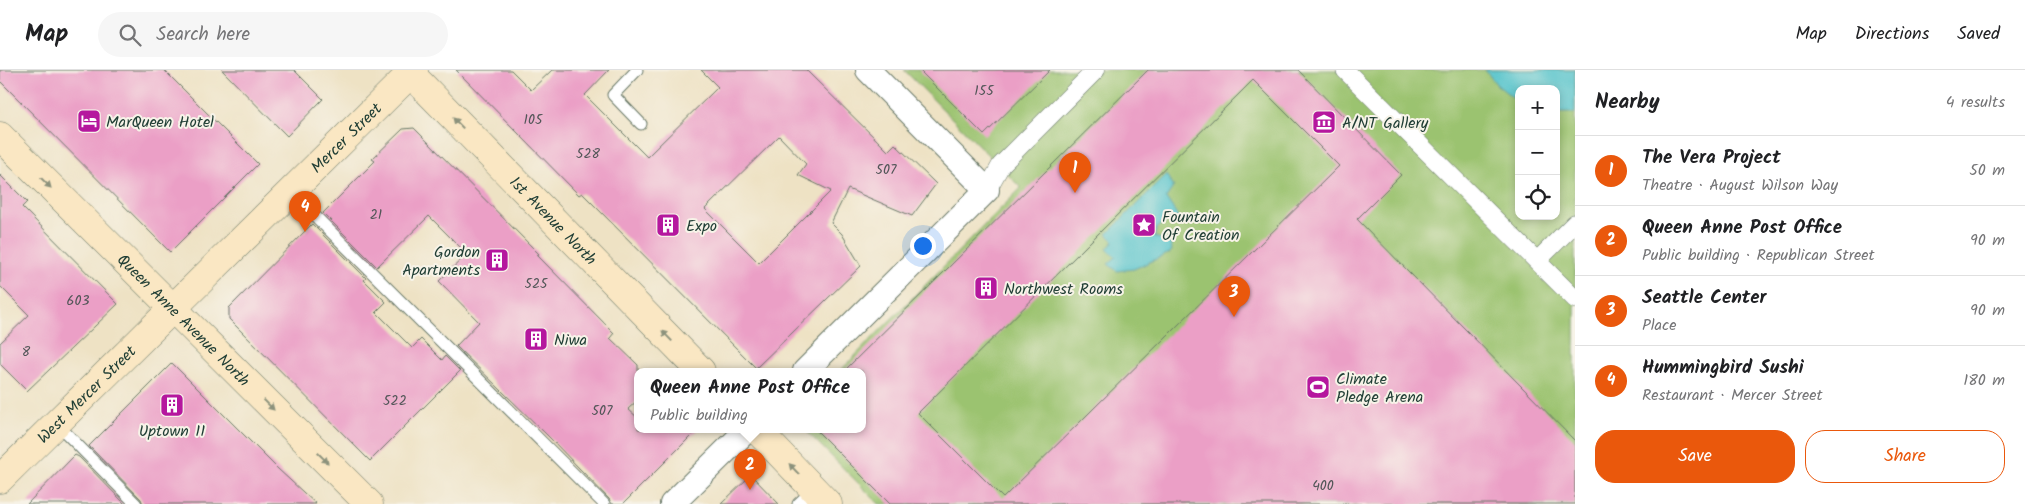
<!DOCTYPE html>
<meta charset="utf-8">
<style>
:root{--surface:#fff;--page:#f6f6f6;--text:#202124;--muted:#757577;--line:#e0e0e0;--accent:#ea580c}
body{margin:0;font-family:Kalam,sans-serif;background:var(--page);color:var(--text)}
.controls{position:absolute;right:15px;top:15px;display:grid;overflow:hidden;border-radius:10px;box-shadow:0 2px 8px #0003}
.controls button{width:45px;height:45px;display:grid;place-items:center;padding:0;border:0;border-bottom:1px solid var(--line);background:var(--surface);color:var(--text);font:25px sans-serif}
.you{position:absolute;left:922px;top:175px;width:18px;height:18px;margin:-12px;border:4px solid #fff;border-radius:50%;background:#1a73e8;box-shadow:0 0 0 8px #1a73e833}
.badge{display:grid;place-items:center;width:32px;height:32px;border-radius:50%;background:var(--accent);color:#fff;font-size:16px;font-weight:700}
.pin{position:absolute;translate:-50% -41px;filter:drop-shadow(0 1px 2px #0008)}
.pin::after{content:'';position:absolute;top:26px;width:18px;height:15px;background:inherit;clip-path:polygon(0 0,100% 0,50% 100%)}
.popup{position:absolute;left:634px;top:298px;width:232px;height:65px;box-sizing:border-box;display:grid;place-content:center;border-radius:10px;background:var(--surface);filter:drop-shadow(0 1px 4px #0005);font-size:16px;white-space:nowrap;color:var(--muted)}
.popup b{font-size:19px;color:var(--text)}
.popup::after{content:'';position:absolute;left:50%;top:100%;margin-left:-10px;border:10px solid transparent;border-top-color:var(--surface)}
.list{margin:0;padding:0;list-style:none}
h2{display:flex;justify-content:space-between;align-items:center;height:65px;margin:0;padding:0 20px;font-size:21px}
h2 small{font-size:16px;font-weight:400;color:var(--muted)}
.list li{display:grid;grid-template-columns:32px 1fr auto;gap:15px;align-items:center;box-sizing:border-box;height:70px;padding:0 20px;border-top:1px solid var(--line)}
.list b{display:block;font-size:19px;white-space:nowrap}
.list p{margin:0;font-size:16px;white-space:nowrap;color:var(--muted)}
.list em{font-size:16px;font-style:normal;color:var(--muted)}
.actions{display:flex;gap:10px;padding:15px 20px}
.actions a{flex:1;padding:11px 0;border:1px solid var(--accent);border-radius:20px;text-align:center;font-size:18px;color:var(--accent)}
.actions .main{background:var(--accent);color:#fff}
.icon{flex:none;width:28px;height:28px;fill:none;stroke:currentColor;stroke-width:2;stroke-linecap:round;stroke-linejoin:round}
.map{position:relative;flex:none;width:1575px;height:434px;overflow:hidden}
header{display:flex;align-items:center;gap:30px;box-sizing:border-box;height:70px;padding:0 25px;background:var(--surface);border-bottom:1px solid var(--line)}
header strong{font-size:24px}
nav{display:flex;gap:28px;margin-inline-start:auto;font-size:18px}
.search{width:350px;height:45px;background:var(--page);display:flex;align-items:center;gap:12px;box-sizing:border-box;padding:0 18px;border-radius:28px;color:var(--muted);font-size:19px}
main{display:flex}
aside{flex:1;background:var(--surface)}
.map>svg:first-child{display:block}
.green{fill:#9bc36f;stroke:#5d8052;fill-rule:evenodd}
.water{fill:#56c4cc;stroke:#3a8080}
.building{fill:#eb9fc6;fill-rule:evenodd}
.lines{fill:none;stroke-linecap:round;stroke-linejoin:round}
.service-casing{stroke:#677766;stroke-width:13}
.pedestrian-casing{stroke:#677766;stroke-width:19}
.minor-casing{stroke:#677766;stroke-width:26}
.secondary-casing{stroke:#677766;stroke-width:29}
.service{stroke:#fff;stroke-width:11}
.pedestrian{stroke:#fff;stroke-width:18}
.minor{stroke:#fff;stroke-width:24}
.secondary{stroke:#fae7c3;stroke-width:28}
.oneway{fill:#8c927c}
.labels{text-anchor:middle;stroke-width:4;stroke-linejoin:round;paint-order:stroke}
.number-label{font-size:14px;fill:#525658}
.poi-label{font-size:16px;fill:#1f3d34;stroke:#f7f3e8;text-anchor:start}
.street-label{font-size:16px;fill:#1f3d34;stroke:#f7f3e8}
</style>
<header>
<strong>Map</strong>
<div class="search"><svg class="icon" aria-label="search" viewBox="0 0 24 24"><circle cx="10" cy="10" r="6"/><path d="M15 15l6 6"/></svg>Search here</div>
<nav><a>Map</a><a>Directions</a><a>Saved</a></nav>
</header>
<main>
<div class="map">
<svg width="1575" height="434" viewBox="0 0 1575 434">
<rect width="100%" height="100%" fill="#f7f3e8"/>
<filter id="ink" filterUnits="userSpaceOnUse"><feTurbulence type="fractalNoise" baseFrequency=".02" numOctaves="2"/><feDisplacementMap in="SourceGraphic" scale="10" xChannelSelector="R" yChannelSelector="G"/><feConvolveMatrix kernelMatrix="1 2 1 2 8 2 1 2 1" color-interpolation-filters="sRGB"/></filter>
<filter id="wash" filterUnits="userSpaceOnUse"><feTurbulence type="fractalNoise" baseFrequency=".0096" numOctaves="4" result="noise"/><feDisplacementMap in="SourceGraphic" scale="20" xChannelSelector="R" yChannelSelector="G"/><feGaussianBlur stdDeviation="1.12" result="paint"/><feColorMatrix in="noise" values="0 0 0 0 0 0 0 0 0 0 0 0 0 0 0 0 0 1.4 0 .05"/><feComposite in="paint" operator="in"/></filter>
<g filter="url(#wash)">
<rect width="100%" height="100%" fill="#eee2c4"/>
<!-- green -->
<path class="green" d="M 904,0 L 1575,0 L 1575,434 L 879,434 L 804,359 L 862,359 L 862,301 L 840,301 L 1021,118 ZM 1519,19 L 1556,19 L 1556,146 L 1519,146 Z"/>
<!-- water -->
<path class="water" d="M 1485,0 L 1575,0 L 1575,43 L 1556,43 L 1556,19 L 1519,19 L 1519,32 L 1497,15 Z
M 1166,105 L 1174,116 L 1166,128 L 1178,146 L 1175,154 L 1169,151 C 1162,154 1154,158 1155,167 L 1170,172 L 1172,180 L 1170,183 L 1134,199 L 1117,201 L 1108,194 L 1116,187 L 1107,179 L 1114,171 L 1107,164 Z"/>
<g id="blocks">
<!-- building -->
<path class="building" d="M 0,0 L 164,0 L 258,94 L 170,182 L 0,11 Z
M 222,0 L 294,0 L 323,29 L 287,66 Z
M 456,0 L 511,0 L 531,20 L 552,0 L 609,0 L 585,25 L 647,87 L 718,17 L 701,0 L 806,0 L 888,81 L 895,74 L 936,114 L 912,146 L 848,119 L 831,153 L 842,164 L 861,196 L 756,298 L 582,123 L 579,125 ZM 779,66 L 806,94 L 798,105 L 831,121 L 759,193 L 705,139 Z
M 919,0 L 1050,0 L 984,65 Z
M 1148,0 L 1298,0 L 1401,105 L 1357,149 L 1575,371 L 1575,434 L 890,434 L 815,359 L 862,359 L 862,301 L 844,301 ZM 1253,10 L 1339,96 L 1003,428 L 918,343 Z
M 414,58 L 539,184 L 537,185 L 614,263 L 610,268 L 638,295 L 638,330 L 628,339 L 638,348 L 638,359 L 698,359 L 623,434 L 612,434 L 609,429 L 549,367 L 456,276 L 479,252 L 439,211 L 467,184 L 429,146 L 377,197 L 323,143 L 375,91 L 372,89 L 403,59 Z
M 0,105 L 27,132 L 22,137 L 118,234 L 27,321 L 0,294 L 0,273 L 29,245 L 0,216 Z
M 312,154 L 366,208 L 364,210 L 386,232 L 376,242 L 412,278 L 421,269 L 442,290 L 445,286 L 460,301 L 370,391 L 229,249 L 229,238 Z
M 172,293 L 278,399 L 316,434 L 143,434 L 141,429 L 89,376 Z
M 75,385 L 79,387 L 125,434 L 27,434 Z
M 751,405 L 779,434 L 721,434 Z"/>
</g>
</g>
<g filter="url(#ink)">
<use href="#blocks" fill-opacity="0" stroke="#677766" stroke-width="1"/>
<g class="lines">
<!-- service casing -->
<g class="service-casing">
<path id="service" d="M 637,0 L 613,25 L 641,54
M 291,122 L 604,434
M 56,353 L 136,434
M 798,434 L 814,419"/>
</g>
<!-- pedestrian casing -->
<g class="pedestrian-casing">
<path id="pedestrian" d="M 1345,0 L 1575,229
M 987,120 L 1001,95 L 1096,0
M 1537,191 L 1575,153"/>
</g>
<!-- minor casing -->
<g class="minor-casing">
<path id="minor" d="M 805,301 L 987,120 L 868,0
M 672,434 L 748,359"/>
</g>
<!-- secondary casing -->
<g class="secondary-casing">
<g id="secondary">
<path id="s1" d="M 407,0 L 701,301"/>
<path id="s2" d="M 0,66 L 369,434"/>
<path d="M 756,359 L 828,434"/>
<path id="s3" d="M 0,409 L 414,0"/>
</g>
</g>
<!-- service -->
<use href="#service" class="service"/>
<!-- pedestrian -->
<use href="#pedestrian" class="pedestrian"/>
<!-- minor -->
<use href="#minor" class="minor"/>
<!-- secondary -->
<use href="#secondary" class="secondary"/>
</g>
<!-- one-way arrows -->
<defs><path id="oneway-solid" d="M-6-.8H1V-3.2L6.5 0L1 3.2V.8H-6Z" transform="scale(1.25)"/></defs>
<g class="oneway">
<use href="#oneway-solid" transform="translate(458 53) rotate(-134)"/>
<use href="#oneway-solid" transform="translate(46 113) rotate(45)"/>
<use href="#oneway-solid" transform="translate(667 266) rotate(-134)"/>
<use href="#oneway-solid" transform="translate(269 335) rotate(45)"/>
<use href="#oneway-solid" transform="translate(323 388) rotate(45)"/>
<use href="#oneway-solid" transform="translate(794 399) rotate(-133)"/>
</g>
</g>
<!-- icons -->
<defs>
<g id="hotel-square" transform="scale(1.25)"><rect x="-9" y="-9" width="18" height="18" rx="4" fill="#b5179e" stroke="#f7f3e8"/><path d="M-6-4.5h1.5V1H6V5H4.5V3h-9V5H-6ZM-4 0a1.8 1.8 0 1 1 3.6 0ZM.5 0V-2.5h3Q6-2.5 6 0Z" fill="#fff"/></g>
<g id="museum-square" transform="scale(1.25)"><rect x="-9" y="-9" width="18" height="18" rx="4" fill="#b5179e" stroke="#f7f3e8"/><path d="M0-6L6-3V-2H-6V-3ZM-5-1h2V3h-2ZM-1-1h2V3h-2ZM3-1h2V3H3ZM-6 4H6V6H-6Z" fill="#fff"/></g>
<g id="building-square" transform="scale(1.25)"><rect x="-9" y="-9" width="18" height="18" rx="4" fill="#b5179e" stroke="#f7f3e8"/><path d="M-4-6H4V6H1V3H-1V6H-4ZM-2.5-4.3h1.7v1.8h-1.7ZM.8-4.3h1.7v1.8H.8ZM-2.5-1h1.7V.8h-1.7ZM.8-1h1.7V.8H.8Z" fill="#fff"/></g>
<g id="sight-square" transform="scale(1.25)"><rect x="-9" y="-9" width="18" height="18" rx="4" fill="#b5179e" stroke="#f7f3e8"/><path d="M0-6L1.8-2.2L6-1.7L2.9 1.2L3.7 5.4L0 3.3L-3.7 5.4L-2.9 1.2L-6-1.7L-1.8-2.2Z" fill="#fff"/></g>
<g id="stadium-square" transform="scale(1.25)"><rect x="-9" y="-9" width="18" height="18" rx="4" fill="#b5179e" stroke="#f7f3e8"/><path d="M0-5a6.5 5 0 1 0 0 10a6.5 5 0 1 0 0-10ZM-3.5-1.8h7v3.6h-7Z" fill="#fff"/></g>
</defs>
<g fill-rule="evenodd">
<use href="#hotel-square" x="89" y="51"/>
<use href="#museum-square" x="1324" y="52"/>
<use href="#building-square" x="668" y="155"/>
<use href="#sight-square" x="1144" y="155"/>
<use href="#building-square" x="497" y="190"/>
<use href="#building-square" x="986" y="218"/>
<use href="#building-square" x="536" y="269"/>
<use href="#stadium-square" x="1318" y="317"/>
<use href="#building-square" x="172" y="335"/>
</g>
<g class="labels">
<!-- number labels -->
<g class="number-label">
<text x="984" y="25">155</text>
<text x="533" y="54">105</text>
<text x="588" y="88">528</text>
<text x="886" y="104">507</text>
<text x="376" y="149">21</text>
<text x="536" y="218">525</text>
<text x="78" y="235">603</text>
<text x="26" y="286">8</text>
<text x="395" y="335">522</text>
<text x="602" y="345">507</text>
<text x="1323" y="420">400</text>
</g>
<!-- poi labels -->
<g class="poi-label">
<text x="106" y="57">MarQueen Hotel</text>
<text x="1342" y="58">A/NT Gallery</text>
<text x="1162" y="152">Fountain<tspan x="1162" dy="18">Of Creation</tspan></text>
<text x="686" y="161">Expo</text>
<text x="480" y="187" text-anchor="end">Gordon<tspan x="480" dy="18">Apartments</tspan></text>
<text x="1004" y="224">Northwest Rooms</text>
<text x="554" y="275">Niwa</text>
<text x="1336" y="314">Climate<tspan x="1336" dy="18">Pledge Arena</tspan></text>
<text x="172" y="366" text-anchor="middle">Uptown 11</text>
</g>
<!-- street labels -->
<g class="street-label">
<text dy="6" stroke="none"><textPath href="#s3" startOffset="486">Mercer Street</textPath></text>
<text dy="6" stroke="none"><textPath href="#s1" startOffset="210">1st Avenue North</textPath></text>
<text dy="6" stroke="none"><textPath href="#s2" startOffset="260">Queen Anne Avenue North</textPath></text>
<text dy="6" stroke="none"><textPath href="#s3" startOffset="121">West Mercer Street</textPath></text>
</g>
</g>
</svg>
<div class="controls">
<button>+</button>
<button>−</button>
<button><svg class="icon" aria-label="locate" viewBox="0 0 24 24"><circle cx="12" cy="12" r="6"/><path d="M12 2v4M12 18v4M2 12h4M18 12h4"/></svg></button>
</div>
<div class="you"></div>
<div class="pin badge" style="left:1075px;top:123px">1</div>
<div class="pin badge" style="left:750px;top:420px">2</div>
<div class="popup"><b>Queen Anne Post Office</b>Public building</div>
<div class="pin badge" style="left:1234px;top:247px">3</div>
<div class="pin badge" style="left:305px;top:162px">4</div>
</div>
<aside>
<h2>Nearby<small>4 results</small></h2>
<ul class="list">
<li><span class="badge">1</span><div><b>The Vera Project</b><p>Theatre · August Wilson Way</p></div><em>50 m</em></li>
<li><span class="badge">2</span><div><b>Queen Anne Post Office</b><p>Public building · Republican Street</p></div><em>90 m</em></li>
<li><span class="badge">3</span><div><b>Seattle Center</b><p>Place</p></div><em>90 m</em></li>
<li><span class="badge">4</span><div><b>Hummingbird Sushi</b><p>Restaurant · Mercer Street</p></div><em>180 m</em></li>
</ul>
<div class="actions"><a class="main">Save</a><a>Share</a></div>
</aside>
</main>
